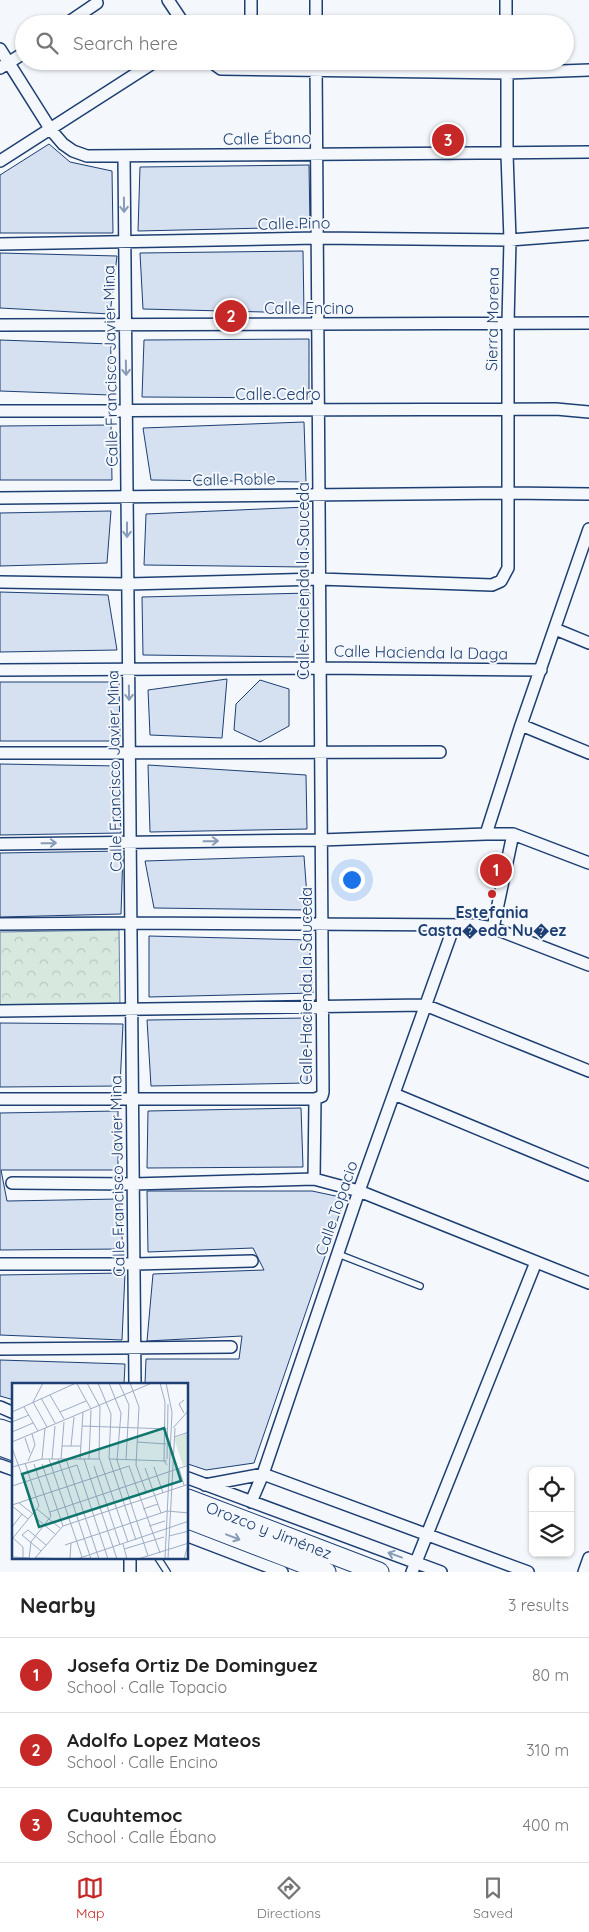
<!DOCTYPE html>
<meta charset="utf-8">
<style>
:root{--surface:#fff;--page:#f6f6f6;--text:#222;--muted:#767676;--line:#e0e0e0;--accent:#c62828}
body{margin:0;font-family:Quicksand,sans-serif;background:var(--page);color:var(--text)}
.controls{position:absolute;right:15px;bottom:15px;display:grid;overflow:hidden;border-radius:8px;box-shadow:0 1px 4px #0004}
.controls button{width:45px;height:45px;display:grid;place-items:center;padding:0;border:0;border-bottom:1px solid var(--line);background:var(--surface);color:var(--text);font:25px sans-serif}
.you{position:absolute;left:351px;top:879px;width:18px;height:18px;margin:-12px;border:4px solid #fff;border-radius:50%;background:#1a73e8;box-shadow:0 0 0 8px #1a73e833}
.badge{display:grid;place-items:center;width:32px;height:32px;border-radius:50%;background:var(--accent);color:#fff;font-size:16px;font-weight:700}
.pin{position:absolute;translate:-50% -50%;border:2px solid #fff;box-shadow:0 1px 5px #0006}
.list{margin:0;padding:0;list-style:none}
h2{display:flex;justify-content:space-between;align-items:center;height:65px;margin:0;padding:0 20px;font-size:21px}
h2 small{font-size:16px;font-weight:400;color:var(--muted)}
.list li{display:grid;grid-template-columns:32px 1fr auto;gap:15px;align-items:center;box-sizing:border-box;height:75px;padding:0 20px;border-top:1px solid var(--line)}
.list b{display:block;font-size:19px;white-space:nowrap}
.list p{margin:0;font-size:16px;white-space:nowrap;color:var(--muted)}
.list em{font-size:16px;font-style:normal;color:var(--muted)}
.icon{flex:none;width:28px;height:28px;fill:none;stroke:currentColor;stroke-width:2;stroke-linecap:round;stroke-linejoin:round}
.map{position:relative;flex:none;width:589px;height:1572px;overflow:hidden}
.search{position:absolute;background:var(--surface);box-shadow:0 1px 4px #0004;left:15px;right:15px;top:15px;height:55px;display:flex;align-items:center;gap:12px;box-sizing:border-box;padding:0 18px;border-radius:28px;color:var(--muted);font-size:19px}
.sheet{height:290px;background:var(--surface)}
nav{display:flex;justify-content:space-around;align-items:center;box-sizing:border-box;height:70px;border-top:1px solid var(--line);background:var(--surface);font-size:14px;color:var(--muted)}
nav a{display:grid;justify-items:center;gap:2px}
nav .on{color:var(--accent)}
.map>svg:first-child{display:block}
.park{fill:url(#park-crowns);stroke:#687fa3}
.building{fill:#d5e0f0;stroke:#1d3f73}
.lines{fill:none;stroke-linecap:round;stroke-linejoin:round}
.service-casing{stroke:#1d3f73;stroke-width:8}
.minor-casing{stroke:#1d3f73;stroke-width:14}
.trunk-casing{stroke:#1d3f73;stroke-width:21}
.service{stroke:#f4f7fb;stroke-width:5.5}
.minor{stroke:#f4f7fb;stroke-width:11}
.trunk{stroke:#f4f7fb;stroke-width:19}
.oneway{stroke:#889bb7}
.poi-dot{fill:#c62828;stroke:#f4f7fb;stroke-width:2}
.labels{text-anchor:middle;stroke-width:4;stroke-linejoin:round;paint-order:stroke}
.street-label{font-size:16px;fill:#1d3f73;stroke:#f4f7fb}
.poi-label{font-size:16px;font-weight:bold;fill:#1d3f73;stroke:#f4f7fb}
.inset-road{fill:none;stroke:#9eadc5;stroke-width:1}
.view{fill:#0f766e;fill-opacity:0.15;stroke:#0f766e;stroke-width:2.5}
.inset-edge{fill:none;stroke:#1d3f73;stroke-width:2.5}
</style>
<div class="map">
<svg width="589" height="1572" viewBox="0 0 589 1572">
<defs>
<pattern id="park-crowns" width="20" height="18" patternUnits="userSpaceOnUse" patternTransform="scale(1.25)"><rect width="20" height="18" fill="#d7e8df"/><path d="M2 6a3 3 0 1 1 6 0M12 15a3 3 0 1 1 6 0" fill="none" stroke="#b8c8c3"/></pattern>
</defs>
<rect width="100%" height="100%" fill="#f4f7fb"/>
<!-- park -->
<path class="park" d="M 119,930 L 120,1006 L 0,1008 L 0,932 Z"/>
<!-- building -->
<path class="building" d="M 49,144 L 70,162 L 112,171 L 113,233 L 0,233 L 0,175 Z
M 309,165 L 310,227 L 138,231 L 140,167 Z
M 303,251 L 304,313 L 143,309 L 140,253 Z
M 0,253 L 117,256 L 110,314 L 0,308 Z
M 309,339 L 309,398 L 142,397 L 144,340 Z
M 0,340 L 111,344 L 110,395 L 0,391 Z
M 304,422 L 306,482 L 151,480 L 143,428 Z
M 111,425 L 112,480 L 0,480 L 0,426 Z
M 307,507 L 306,567 L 144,565 L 146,514 Z
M 111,511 L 107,563 L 0,566 L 0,513 Z
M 0,592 L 108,595 L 117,650 L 0,652 Z
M 310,593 L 303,657 L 143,655 L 142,597 Z
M 227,679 L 222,738 L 150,735 L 148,690 Z
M 260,680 L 289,689 L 289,726 L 260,742 L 234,730 L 236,704 Z
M 0,682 L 119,682 L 120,741 L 0,741 Z
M 0,764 L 118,766 L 121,833 L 0,835 Z
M 148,765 L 306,775 L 307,829 L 150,832 Z
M 123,851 L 121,914 L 0,917 L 0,853 Z
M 304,856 L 308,910 L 154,908 L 145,861 Z
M 149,936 L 309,940 L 313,993 L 149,997 Z
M 308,1018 L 307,1083 L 151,1086 L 147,1020 Z
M 0,1023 L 123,1024 L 120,1086 L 0,1087 Z
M 301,1108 L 303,1167 L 147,1168 L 148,1111 Z
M 118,1111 L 118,1170 L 1,1170 L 7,1201 L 119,1199 L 123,1249 L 0,1250 L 0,1113 Z
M 147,1191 L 312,1191 L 345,1198 L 254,1463 L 206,1470 L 188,1464 L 188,1384 L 145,1384 L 146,1359 L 239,1359 L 242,1336 L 147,1341 L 153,1274 L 264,1270 L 253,1248 L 148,1252 Z
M 125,1273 L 122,1340 L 0,1335 L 0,1275 Z
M 0,1360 L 125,1364 L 124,1384 L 14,1384 L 14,1400 L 0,1396 Z"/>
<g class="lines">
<!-- service casing -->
<g class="service-casing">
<path id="service" d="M 338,1254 L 420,1286
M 158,1558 L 167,1572"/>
</g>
<!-- minor casing -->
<g class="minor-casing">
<path id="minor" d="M 168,0 L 184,24
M 316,0 L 316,24
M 506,0 L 506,24
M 66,24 L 97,3
M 251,24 L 251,0
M 0,49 L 51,130 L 63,144 L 73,151 L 87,156 L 589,152
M 210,61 L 221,69 L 507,73 L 589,70
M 0,68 L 24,53
M 124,156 L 135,1384
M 0,161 L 156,61
M 0,244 L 317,238 L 510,240 L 589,234
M 0,325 L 589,323
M 0,411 L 556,409 L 589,412
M 0,498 L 508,493 L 589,494
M 0,582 L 128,584 L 319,579 L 492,585 L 501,581 L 508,568 L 508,323 L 510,240 L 507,154 L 507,61
M 555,629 L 589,643
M 0,670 L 320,668 L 541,670
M 521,725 L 589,753
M 0,753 L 440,752
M 486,834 L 521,725 L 589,529
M 0,844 L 321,840 L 486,834 L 513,834 L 589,863
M 0,924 L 131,923 L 475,925 L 493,928 L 589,965
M 493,928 L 513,834
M 0,1011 L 425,1005 L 589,1071
M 394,1094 L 589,1175
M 0,1099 L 315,1099 L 322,1096 L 323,1092 L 316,61
M 314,1179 L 315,1099
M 12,1183 L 133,1184 L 314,1179 L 359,1191 L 589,1283
M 0,1264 L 135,1264 L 252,1261
M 0,1349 L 231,1347
M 0,1407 L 14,1413
M 0,1465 L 14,1470
M 188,1478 L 441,1572
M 205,1485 L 263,1474 L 528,1572
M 251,1502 L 263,1474 L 359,1191 L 454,926
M 188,1536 L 282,1572
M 130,1558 L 130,1572
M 412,1572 L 536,1262
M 584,1572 L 589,1558"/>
</g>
<!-- trunk casing -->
<g class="trunk-casing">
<path id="trunk" d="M 0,1429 L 14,1434
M 0,1446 L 14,1451
M 188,1499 L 379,1572
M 188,1519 L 326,1572"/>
</g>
<!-- service -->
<use href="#service" class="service"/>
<!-- minor -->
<use href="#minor" class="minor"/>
<!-- trunk -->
<use href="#trunk" class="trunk"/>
</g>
<!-- one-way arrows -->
<defs><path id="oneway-shaft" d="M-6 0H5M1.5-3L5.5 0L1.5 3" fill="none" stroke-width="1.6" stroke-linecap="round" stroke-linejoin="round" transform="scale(1.25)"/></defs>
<g class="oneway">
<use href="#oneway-shaft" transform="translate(124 205) rotate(89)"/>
<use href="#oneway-shaft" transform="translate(126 368) rotate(89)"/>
<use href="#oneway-shaft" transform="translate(127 530) rotate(90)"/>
<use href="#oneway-shaft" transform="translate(129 693) rotate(89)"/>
<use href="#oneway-shaft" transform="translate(211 841) rotate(-1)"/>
<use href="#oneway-shaft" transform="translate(49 843) rotate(-1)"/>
<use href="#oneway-shaft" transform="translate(233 1537) rotate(21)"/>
<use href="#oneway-shaft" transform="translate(395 1555) rotate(-160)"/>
</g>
<!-- markers -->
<circle class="poi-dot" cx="492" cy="894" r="5"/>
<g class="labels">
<!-- street labels -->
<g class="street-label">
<text transform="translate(267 138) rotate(-1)" y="6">Calle Ébano</text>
<text transform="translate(294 223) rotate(-1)" y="6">Calle Pino</text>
<text x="309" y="314">Calle Encino</text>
<text transform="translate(492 319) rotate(-89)" y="6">Sierra Morena</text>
<text transform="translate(110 366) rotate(-91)" y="6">Calle Francisco Javier Mina</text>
<text x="278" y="400">Calle Cedro</text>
<text transform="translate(234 479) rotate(-1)" y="6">Calle Roble</text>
<text transform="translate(303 581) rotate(-90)" y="6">Calle Hacienda la Sauceda</text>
<text transform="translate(421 652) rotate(1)" y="6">Calle Hacienda la Daga</text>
<text transform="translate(114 771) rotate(-91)" y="6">Calle Francisco Javier Mina</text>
<text transform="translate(306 986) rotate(-90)" y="6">Calle Hacienda la Sauceda</text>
<text transform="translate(117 1176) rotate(-91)" y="6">Calle Francisco Javier Mina</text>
<text transform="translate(336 1208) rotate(-71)" y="6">Calle Topacio</text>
<text transform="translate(269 1530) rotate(21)" y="6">Orozco y Jiménez</text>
</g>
<!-- poi labels -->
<g class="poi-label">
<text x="492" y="918">Estefania<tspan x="492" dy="18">Casta�eda Nu�ez</tspan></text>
</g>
</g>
<!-- overview -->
<g transform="translate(12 1383)">
<rect width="176" height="176" fill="#f4f7fb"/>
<path d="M 176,50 L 176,81 L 171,83 L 162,55 Z" fill="#d7e8df"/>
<path class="inset-road" d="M 75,0 L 88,24 L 87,74 L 116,159M 86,0 L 99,31 L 97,75 L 124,157M 97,0 L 109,30 L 105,77 L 136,173M 107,0 L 117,22 L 114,77M 118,0 L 127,24 L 124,82 L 134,109M 148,0 L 153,19 L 152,78 L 155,82M 65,1 L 79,26M 38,12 L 52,36M 29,15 L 43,40M 21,19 L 35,44M 21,19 L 31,0M 12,24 L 26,48M 0,29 L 64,0M 48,29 L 74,18M 172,30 L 167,21 L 172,17M 0,39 L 17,32M 70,43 L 156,46M 161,45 L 177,27M 0,49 L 21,40M 162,54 L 177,49M 13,55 L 18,70M 0,59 L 140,0M 125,59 L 154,61M 50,63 L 69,63M 59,63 L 62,34M 0,65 L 19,116M 30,76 L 33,45M 37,76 L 70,174M 40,76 L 43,43M 46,76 L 79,176M 49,76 L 52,39M 54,76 L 87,176M 68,76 L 71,29M 72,76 L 105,176M 77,76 L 79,27M 97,76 L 155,78M 155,76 L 156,21M 16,78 L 23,62 L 20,51M 30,81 L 51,143M 82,83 L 108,162M 0,84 L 30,76 L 88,76M 142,84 L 151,110M 133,85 L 149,130M 167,86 L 172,102M 0,103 L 65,82 L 96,176M 7,120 L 21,131M 0,122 L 117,83 L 148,170M 0,123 L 16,136M 25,126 L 48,145M 131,126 L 146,121M 38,129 L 177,82M 25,136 L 43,151M 137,143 L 153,138M 0,144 L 10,131M 157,153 L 177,148M 1,155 L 11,164 L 11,175M 0,156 L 27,123 L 13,80M 111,161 L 115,176M 53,162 L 155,128 L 177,130M 112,166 L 152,154M 29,168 L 10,152 L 16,147 L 34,162M 0,174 L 18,175M 23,175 L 51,143 L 177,101M 24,175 L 60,176M 58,175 L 59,160M 17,176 L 19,159 L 39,133 L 22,81M 65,176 L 177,138M 126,176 L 177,160M 153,176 L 160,29 L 154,0M 156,176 L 163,45M 172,176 L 177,158"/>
<path class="view" d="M 152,45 L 169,98 L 27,144 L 10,91 Z"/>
<rect width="176" height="176" class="inset-edge"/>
</g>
</svg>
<div class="controls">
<button><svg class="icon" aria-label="locate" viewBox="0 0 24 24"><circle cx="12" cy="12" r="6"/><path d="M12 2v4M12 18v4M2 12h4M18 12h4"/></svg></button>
<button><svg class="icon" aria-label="layers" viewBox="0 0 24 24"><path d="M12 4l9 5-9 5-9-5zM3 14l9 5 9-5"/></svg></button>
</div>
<div class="you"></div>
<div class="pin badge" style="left:496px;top:870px">1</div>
<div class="pin badge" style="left:231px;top:316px">2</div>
<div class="pin badge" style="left:448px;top:140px">3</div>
<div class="search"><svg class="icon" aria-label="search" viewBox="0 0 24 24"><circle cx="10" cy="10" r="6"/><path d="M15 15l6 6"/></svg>Search here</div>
</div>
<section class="sheet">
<h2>Nearby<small>3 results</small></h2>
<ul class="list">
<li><span class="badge">1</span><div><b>Josefa Ortiz De Dominguez</b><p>School · Calle Topacio</p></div><em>80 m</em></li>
<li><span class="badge">2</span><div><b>Adolfo Lopez Mateos</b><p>School · Calle Encino</p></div><em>310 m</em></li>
<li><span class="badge">3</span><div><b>Cuauhtemoc</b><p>School · Calle Ébano</p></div><em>400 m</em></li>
</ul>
</section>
<nav>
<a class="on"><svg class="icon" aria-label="map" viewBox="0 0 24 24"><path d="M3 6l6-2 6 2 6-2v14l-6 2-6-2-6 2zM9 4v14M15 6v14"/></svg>Map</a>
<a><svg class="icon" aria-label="directions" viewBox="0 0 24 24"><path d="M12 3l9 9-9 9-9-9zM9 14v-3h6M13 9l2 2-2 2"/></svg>Directions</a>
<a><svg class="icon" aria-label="saved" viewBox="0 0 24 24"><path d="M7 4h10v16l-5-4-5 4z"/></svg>Saved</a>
</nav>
